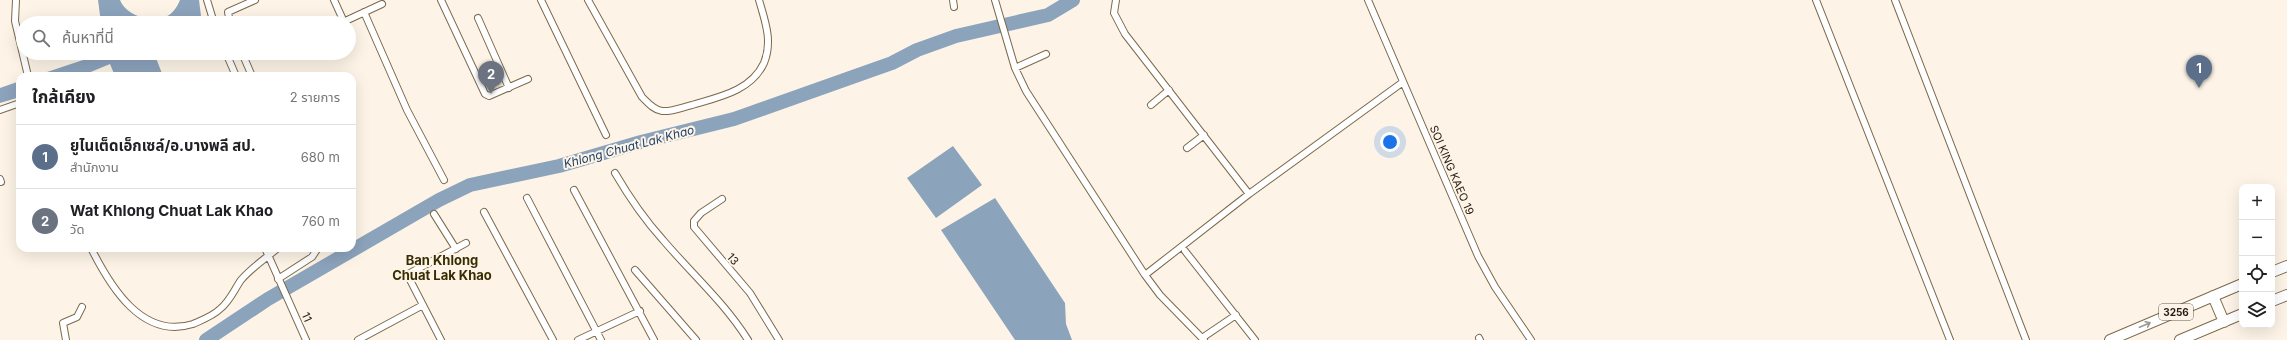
<!DOCTYPE html>
<html lang="th">
<meta charset="utf-8">
<style>
:root{--surface:#fff;--page:#f6f6f6;--text:#202124;--muted:#757577;--line:#e0e0e0;--accent:#1a73e8}
body{margin:0;font-family:Inter,"Noto Sans Thai",sans-serif;background:var(--page);color:var(--text)}
.controls{position:absolute;right:12px;bottom:12px;display:grid;overflow:hidden;border-radius:8px;box-shadow:0 4px 16px #0002}
.controls button{width:36px;height:36px;display:grid;place-items:center;padding:0;border:0;border-bottom:1px solid var(--line);background:var(--surface);color:var(--text);font:20px sans-serif}
.you{position:absolute;left:1390px;top:142px;width:14px;height:14px;margin:-10px;border:3px solid #fff;border-radius:50%;background:#1a73e8;box-shadow:0 0 0 6px #1a73e833}
.badge{display:grid;place-items:center;width:26px;height:26px;border-radius:50%;background:var(--accent);color:#fff;font-size:13px;font-weight:700}
.pin{position:absolute;translate:-50% -33px;filter:drop-shadow(0 1px 2px #0008)}
.pin::after{content:'';position:absolute;top:21px;width:14px;height:12px;background:inherit;clip-path:polygon(0 0,100% 0,50% 100%)}
.list{margin:0;padding:0;list-style:none}
h2{display:flex;justify-content:space-between;align-items:center;height:52px;margin:0;padding:0 16px;font-size:17px}
h2 small{font-size:13px;font-weight:400;color:var(--muted)}
.list li{display:grid;grid-template-columns:26px 1fr auto;gap:12px;align-items:center;box-sizing:border-box;height:64px;padding:0 16px;border-top:1px solid var(--line)}
.list b{display:block;font-size:15px;white-space:nowrap}
.list p{margin:0;font-size:13px;white-space:nowrap;color:var(--muted)}
.list em{font-size:13px;font-style:normal;color:var(--muted)}
.icon{flex:none;width:22px;height:22px;fill:none;stroke:currentColor;stroke-width:2;stroke-linecap:round;stroke-linejoin:round}
.map{position:relative;flex:none;width:2287px;height:340px;overflow:hidden}
.search{position:absolute;background:var(--surface);box-shadow:0 4px 16px #0002;left:16px;top:16px;width:340px;height:44px;display:flex;align-items:center;gap:10px;box-sizing:border-box;padding:0 14px;border-radius:22px;color:var(--muted);font-size:15px}
.panel{position:absolute;background:var(--surface);box-shadow:0 4px 16px #0002;left:16px;top:72px;width:340px;height:180px;border-radius:12px}
.map>svg:first-child{display:block}
.water{fill:#8ca3bc}
.lines{fill:none;stroke-linecap:round;stroke-linejoin:round}
.river{stroke:#8ca3bc;stroke-width:14}
.street-casing{stroke:#7d6a4d;stroke-width:8}
.primary-casing{stroke:#7d6a4d;stroke-width:12}
.street{stroke:#fff;stroke-width:6}
.primary{stroke:#fff;stroke-width:10}
.oneway{stroke:#9c9893}
.labels{text-anchor:middle;stroke-width:4;stroke-linejoin:round;paint-order:stroke}
.shield{fill:#fdf4e7;stroke:#645c50;stroke-width:1}
.shield-label{font-size:10px;font-weight:bold;fill:#231b10}
.street-label{font-size:11px;fill:#231b10;stroke:#fdf4e7}
.water-label{font-size:12px;font-style:italic;fill:#204468;stroke:#fdf4e7}
.quarter-label{font-size:13px;font-weight:bold;fill:#372d02;stroke:#fdf4e7}
</style>
<div class="map">
<svg width="2287" height="340" viewBox="0 0 2287 340">
<rect width="100%" height="100%" fill="#fdf4e7"/>
<!-- water -->
<path class="water" d="M 98,0 L 120,0 C 126,16 154,25 169,15 C 174,12 178,5 180,0 L 199,0 L 201,16 L 183,23 L 101,23 Z
M 104,53 L 154,53 L 163,76 L 115,76 L 110,64 L 81,76 L 35,76 Z
M 20,81 L 20,97 L 0,103 L 0,88 Z
M 953,146 L 982,185 L 936,218 L 907,178 Z
M 995,198 L 1065,303 L 1066,324 L 1072,340 L 1015,340 L 941,230 Z"/>
<g class="lines">
<!-- river -->
<path class="river" d="M 206,340 L 268,299 L 439,200 L 470,185 L 559,166 L 641,142 L 734,119 L 892,63 L 917,50 L 956,36 L 1048,15 L 1073,0"/>
<!-- street casing -->
<g class="street-casing">
<path id="street" d="M 16,0 L 15,21 L 28,76
M 207,0 L 214,23
M 334,0 L 344,22
M 441,0 L 485,94 L 489,96 L 528,79
M 541,0 L 606,135
M 588,0 L 642,97 C 648,103 654,110 662,111 C 672,112 683,107 692,105 C 719,97 751,91 764,63 C 773,41 765,21 759,0
M 953,0 L 954,7
M 995,0 L 1015,68 L 1026,91 L 1145,275 L 1160,295 L 1204,340
M 1116,0 L 1114,13 L 1125,34 L 1249,194
M 1368,0 L 1478,256 L 1495,287 L 1531,340
M 1816,0 L 1950,340
M 1895,0 L 2026,340
M 364,12 L 407,110 L 444,180
M 478,18 L 509,88
M 230,23 L 228,12 L 255,0
M 341,23 L 382,4
M 226,53 L 236,76
M 242,53 L 252,76
M 1015,68 L 1046,54
M 1151,105 L 1169,90
M 0,110 L 20,103
M 1187,148 L 1204,135
M 615,173 C 629,197 644,219 663,240 C 692,274 724,302 748,340
M 0,179 L 1,182
M 574,190 L 654,340
M 527,198 L 601,340
M 722,199 L 701,213 L 694,221 L 694,227 L 750,293 L 779,340
M 484,212 L 553,340
M 434,214 L 456,249
M 91,248 C 110,286 142,340 193,324 C 202,320 213,316 220,309 C 230,301 234,290 241,280 C 251,268 266,258 278,248
M 265,248 L 306,340
M 1185,251 L 1255,340
M 635,270 L 696,340
M 1145,275 L 1249,194 L 1403,82
M 278,279 L 312,257 L 318,248
M 1202,338 L 1236,315
M 1479,338 L 1480,340
M 66,340 L 63,323 L 77,317 L 82,307
M 358,340 L 423,305
M 441,340 L 408,276 L 410,273 L 466,243
M 578,340 L 640,311"/>
</g>
<!-- primary casing -->
<g class="primary-casing">
<path id="primary" d="M 2272,272 L 2287,266
M 2213,296 L 2224,322
M 2272,301 L 2287,295
M 2110,340 L 2242,284
M 2180,340 L 2242,314"/>
</g>
<!-- street -->
<use href="#street" class="street"/>
<!-- primary -->
<use href="#primary" class="primary"/>
</g>
<!-- one-way arrows -->
<defs><path id="oneway-shaft" d="M-6 0H5M1.5-3L5.5 0L1.5 3" fill="none" stroke-width="1.6" stroke-linecap="round" stroke-linejoin="round"/></defs>
<use class="oneway" href="#oneway-shaft" transform="translate(2145 325) rotate(-23)"/>
<g class="labels">
<!-- shield labels -->
<rect class="shield" x="2159" y="304" width="34" height="16" rx="3"/>
<g class="shield-label">
<text x="2176" y="316">3256</text>
</g>
<!-- street labels -->
<g class="street-label">
<text transform="translate(1452 170) rotate(67)" y="4">SOI KING KAEO 19</text>
<text transform="translate(733 259) rotate(49)" y="4">13</text>
<text transform="translate(307 317) rotate(66)" y="4">11</text>
</g>
<!-- water labels -->
<g class="water-label">
<text transform="translate(629 147) rotate(-15)" y="4">Khlong Chuat Lak Khao</text>
</g>
<!-- quarter labels -->
<g class="quarter-label">
<text x="442" y="265">Ban Khlong<tspan x="442" dy="15">Chuat Lak Khao</tspan></text>
</g>
</g>
</svg>
<div class="controls">
<button>+</button>
<button>−</button>
<button><svg class="icon" aria-label="locate" viewBox="0 0 24 24"><circle cx="12" cy="12" r="6"/><path d="M12 2v4M12 18v4M2 12h4M18 12h4"/></svg></button>
<button><svg class="icon" aria-label="layers" viewBox="0 0 24 24"><path d="M12 4l9 5-9 5-9-5zM3 14l9 5 9-5"/></svg></button>
</div>
<div class="you"></div>
<div class="pin badge" style="left:2199px;top:88px;background:#5c6f8a">1</div>
<div class="pin badge" style="left:491px;top:94px;background:#6b7280">2</div>
<div class="search"><svg class="icon" aria-label="search" viewBox="0 0 24 24"><circle cx="10" cy="10" r="6"/><path d="M15 15l6 6"/></svg>ค้นหาที่นี่</div>
<section class="panel">
<h2>ใกล้เคียง<small>2 รายการ</small></h2>
<ul class="list">
<li><span class="badge" style="background:#5c6f8a">1</span><div><b>ยูไนเต็ดเอ็กเซล์/อ.บางพลี สป.</b><p>สำนักงาน</p></div><em>680 m</em></li>
<li><span class="badge" style="background:#6b7280">2</span><div><b>Wat Khlong Chuat Lak Khao</b><p>วัด</p></div><em>760 m</em></li>
</ul>
</section>
</div>
